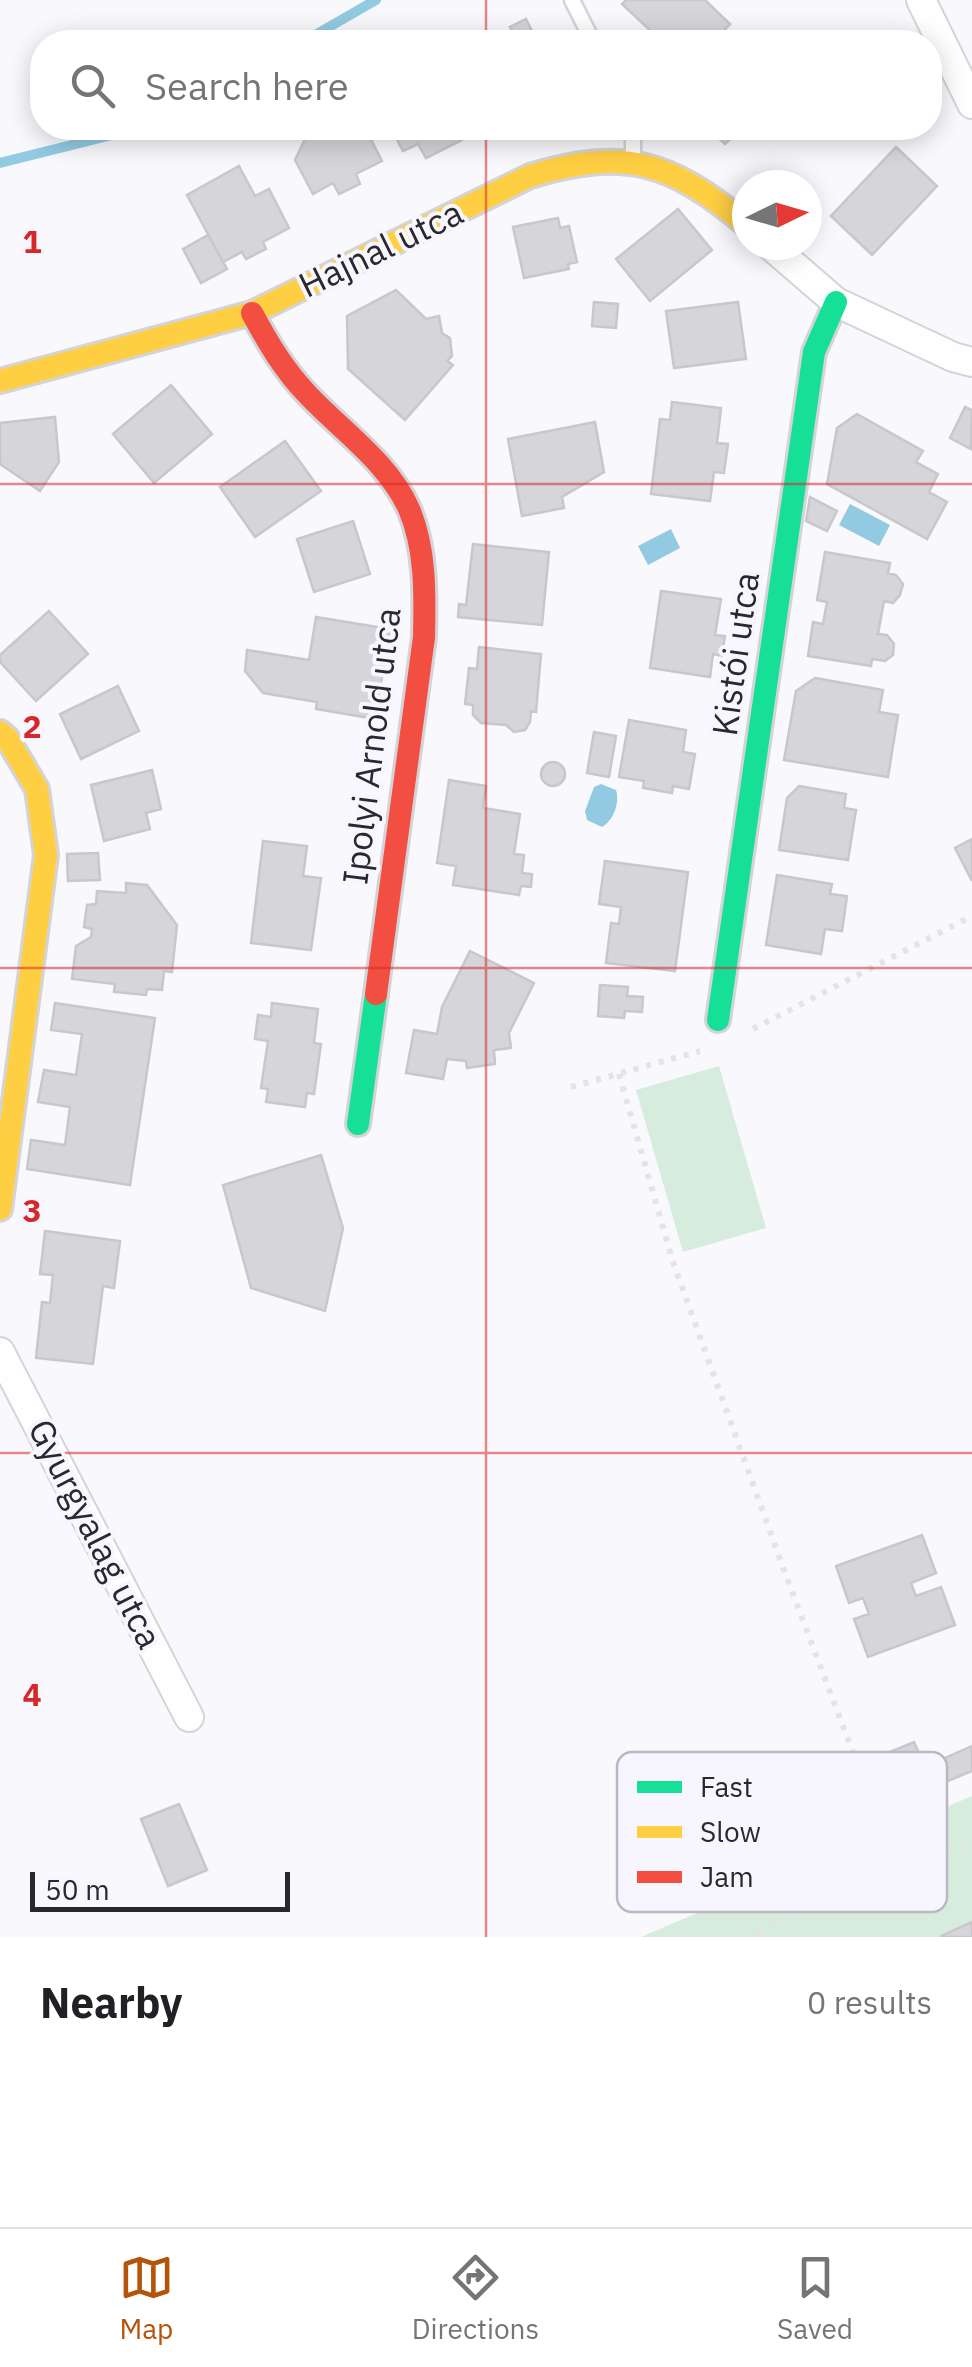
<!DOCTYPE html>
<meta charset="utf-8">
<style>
:root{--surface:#fff;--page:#f2f2f2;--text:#202124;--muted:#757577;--line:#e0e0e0;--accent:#b45309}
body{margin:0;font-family:"IBM Plex Sans",sans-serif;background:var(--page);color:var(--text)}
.compass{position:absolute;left:732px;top:170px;width:90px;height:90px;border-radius:50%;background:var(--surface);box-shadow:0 5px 25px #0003;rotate:85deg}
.scale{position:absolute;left:30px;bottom:25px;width:260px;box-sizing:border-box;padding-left:10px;border:5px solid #29292d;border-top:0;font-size:28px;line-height:35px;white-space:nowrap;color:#29292d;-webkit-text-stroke:8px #f7f6ff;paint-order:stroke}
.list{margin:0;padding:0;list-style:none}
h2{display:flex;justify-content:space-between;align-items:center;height:130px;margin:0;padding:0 40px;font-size:42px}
h2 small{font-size:32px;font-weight:400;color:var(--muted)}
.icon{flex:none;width:55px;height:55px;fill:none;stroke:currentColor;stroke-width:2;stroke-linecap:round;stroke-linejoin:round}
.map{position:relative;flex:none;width:972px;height:1937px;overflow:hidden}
.search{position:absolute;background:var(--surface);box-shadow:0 5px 25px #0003;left:30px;right:30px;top:30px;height:110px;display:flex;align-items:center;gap:25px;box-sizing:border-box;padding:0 35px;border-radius:40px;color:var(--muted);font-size:38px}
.sheet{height:290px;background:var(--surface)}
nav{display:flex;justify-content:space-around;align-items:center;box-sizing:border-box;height:140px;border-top:2px solid var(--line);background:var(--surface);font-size:28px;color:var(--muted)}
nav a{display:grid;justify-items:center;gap:5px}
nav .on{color:var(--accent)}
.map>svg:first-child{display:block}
.green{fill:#d6ecdd}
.water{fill:#92cae2}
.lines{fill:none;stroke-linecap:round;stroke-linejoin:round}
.stream{stroke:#92cae2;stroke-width:10}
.building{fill:#d6d5da;stroke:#c8c7cb;stroke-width:2.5}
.lane-casing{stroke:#d4d4d8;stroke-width:19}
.street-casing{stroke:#d4d4d8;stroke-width:32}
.fast-casing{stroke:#d4d4d8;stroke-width:28}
.slow-casing{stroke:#d4d4d8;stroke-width:28}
.jam-casing{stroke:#d4d4d8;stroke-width:28}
.path{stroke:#e4e4e4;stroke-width:6;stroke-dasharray:5 8;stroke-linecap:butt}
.lane{stroke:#fefeff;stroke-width:14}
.street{stroke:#fefeff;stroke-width:28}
.fast{stroke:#16e098;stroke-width:22}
.slow{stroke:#ffcf43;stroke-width:22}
.jam{stroke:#f24e42;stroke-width:22}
.grid{fill:none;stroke:#d62828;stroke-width:2.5;stroke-opacity:0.55}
.labels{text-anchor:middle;stroke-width:8;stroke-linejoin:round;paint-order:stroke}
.street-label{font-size:35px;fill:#29292d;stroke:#f7f6ff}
.key{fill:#f7f6ff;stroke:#b9b8c0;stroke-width:2.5}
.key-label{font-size:28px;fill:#29292d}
.grid-label{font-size:32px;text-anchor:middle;font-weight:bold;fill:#d62828;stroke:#f7f6ff;stroke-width:8;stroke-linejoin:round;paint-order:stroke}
</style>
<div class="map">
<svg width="972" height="1937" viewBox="0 0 972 1937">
<rect width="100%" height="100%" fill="#f8f8fd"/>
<!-- green -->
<path class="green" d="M 719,1066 L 766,1228 L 683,1252 L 636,1090 Z
M 972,1796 L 972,1937 L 641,1937 Z"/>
<!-- water -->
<path class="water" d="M 850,504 L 890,525 L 879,546 L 839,525 Z
M 671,529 L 680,548 L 648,565 L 638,546 Z
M 601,784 L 616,790 C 620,802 614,820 602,827 L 587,820 L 585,811 L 594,787 Z"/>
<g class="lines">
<!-- stream -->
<path class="stream" d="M 303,42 L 376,0
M 0,163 L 140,128"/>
</g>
<!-- building -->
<path class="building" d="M 626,0 L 705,0 L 730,24 L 713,42 L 643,42 L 652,32 L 622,4 Z
M 526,19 L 535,37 L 518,42 L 510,27 Z
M 305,128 L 365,128 L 382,161 L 356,174 L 360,184 L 339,194 L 333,183 L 313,194 L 295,160 L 305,139 L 300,130 Z
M 391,128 L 456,128 L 462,140 L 426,158 L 418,144 L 403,151 Z
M 708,128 L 742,128 L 725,144 Z
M 896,147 L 937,186 L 872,255 L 831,216 Z
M 239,166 L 255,196 L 269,189 L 289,228 L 263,242 L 266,249 L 246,259 L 242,252 L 223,262 L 187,195 Z
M 678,209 L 712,250 L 650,301 L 616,259 Z
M 558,218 L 560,228 L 569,226 L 577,262 L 568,264 L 569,269 L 524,278 L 513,227 Z
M 208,235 L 227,269 L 201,283 L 183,249 Z
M 396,290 L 426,319 L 439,316 L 442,333 L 450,338 L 452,356 L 447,361 L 453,365 L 405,420 L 348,369 L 347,316 Z
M 594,302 L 618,304 L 616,328 L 592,326 Z
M 738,302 L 746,359 L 674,368 L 666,311 Z
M 171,385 L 212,434 L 154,483 L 113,434 Z
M 672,402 L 721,408 L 717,443 L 728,444 L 724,473 L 714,472 L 710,501 L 651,494 L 660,419 L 670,420 Z
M 965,407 L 972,410 L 971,449 L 950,438 Z
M 857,414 L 923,451 L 916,462 L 938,474 L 929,492 L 947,502 L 927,539 L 827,484 L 837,428 Z
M 55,417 L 59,462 L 40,491 L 0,464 L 0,423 Z
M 595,422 L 604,472 L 562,497 L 564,508 L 522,516 L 508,439 Z
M 285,441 L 321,491 L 255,537 L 220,487 Z
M 810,497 L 837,511 L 827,531 L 806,521 Z
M 353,521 L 370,574 L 314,592 L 297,539 Z
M 473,544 L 549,552 L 542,625 L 458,617 L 459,604 L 466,605 Z
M 825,552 L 890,563 L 888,573 L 896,575 L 903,584 L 900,595 L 893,603 L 884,601 L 878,634 L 887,635 L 894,644 L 893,655 L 885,661 L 872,659 L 871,666 L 808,656 L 813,622 L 823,624 L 827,602 L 817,600 Z
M 661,591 L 721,599 L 715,635 L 725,636 L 722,656 L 713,654 L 710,677 L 650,668 Z
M 49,611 L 88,654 L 36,701 L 0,662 L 0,655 Z
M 316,617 L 390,629 L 375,719 L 316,709 L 317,702 L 263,693 L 245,671 L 247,650 L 309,660 Z
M 479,647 L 541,654 L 536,712 L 531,711 L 530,722 L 525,730 L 514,732 L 506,725 L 481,723 L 473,715 L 473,705 L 465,704 L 469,668 L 477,669 Z
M 815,678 L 883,690 L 879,712 L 898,715 L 888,777 L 784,760 L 796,691 Z
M 118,686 L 139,731 L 81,759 L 60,714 Z
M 629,720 L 686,730 L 683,752 L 695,754 L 689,789 L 673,786 L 672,793 L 643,788 L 644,781 L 619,777 Z
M 594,732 L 616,736 L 609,777 L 587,773 Z
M541 774a12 12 0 1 1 24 0a12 12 0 1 1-24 0Z
M 152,770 L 161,809 L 146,813 L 150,829 L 104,841 L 91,785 Z
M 449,780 L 486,786 L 483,808 L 520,814 L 514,854 L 524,855 L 522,873 L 532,874 L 531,887 L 521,886 L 519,895 L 453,885 L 456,866 L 437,863 Z
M 799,786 L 846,794 L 844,808 L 856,810 L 848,860 L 779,850 L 787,798 Z
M 972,839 L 972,881 L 955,848 Z
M 263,841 L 307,846 L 303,876 L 321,878 L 311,950 L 251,943 Z
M 98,853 L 100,880 L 68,881 L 67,854 Z
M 605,861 L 688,872 L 675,971 L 606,963 L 611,923 L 619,924 L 621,907 L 599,904 Z
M 777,875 L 832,884 L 830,894 L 847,896 L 842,931 L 825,929 L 821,954 L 766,945 Z
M 126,883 L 147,885 L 177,925 L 172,972 L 164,971 L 162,990 L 147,989 L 146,995 L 114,992 L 115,984 L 72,979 L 76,946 L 91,937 L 92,929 L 84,927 L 87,905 L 96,904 L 97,891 L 126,893 Z
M 470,951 L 534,983 L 509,1033 L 511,1048 L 494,1050 L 495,1064 L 467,1068 L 466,1061 L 447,1059 L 443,1079 L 406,1073 L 414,1030 L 437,1034 L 442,1007 Z
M 600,985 L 628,987 L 627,996 L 643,997 L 642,1012 L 625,1011 L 624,1018 L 598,1016 Z
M 55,1003 L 155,1018 L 130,1185 L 27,1169 L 31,1140 L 65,1145 L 70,1107 L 38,1102 L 44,1070 L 76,1075 L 82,1034 L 51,1030 Z
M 272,1003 L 318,1009 L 314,1043 L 321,1044 L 314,1094 L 307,1093 L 305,1107 L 266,1102 L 268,1089 L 261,1088 L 268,1041 L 255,1039 L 258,1015 L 271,1017 Z
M 321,1155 L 343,1228 L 325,1311 L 251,1288 L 223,1185 Z
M 45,1231 L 120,1241 L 114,1288 L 103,1286 L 93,1364 L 36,1358 L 42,1302 L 50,1303 L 53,1275 L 40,1274 Z
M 922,1535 L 936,1573 L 911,1583 L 916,1596 L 941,1587 L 955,1625 L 868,1657 L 854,1619 L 869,1614 L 863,1598 L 849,1603 L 836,1566 Z
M 914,1742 L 925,1767 L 972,1746 L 972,1771 L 931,1788 L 935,1797 L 908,1809 L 885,1754 Z
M 179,1804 L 207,1870 L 168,1886 L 141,1819 Z
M 972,1922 L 972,1937 L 941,1937 L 941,1936 Z"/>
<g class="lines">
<!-- lane casing -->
<g class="lane-casing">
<path id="lane" d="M 572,0 L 593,42
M 633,128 L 633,160"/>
</g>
<!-- street casing -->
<g class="street-casing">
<path id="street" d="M 921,0 L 972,104
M 770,245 L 836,302 L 953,357 L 972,362
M 0,1352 L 189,1717"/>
</g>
<!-- fast casing -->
<g class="fast-casing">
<path id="fast" d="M 718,1020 L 814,352 L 836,302
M 358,1124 L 376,994"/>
</g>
<!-- slow casing -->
<g class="slow-casing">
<path id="slow" d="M 0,381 L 252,313 L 530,176 C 626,147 671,162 747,225
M 0,732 L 7,738 L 37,789 L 46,855 L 0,1209"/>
</g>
<!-- jam casing -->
<g class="jam-casing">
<path id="jam" d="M 252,313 C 268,343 284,370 308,395 C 342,431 388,462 409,509 C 426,549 425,594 424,637 L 376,994"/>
</g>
<!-- path -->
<path class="path" d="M 753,1029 L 972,916
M 619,1074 L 673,1262 L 785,1573 L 899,1874
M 571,1087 L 700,1051
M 746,1937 L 972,1842"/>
<!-- lane -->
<use href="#lane" class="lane"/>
<!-- street -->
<use href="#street" class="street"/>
<!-- fast -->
<use href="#fast" class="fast"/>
<!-- slow -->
<use href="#slow" class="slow"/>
<!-- jam -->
<use href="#jam" class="jam"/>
</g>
<!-- grid -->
<path class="grid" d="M 486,0 L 486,42M 486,128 L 486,1937M 0,484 L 972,484M 0,968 L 972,968M 0,1453 L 972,1453"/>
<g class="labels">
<!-- street labels -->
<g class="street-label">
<text transform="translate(381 249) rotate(-26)" y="12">Hajnal utca</text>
<text transform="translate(736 654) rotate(-82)" y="12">Kistói utca</text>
<text transform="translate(372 746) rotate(-83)" y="12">Ipolyi Arnold utca</text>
<text transform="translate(95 1534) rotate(63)" y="12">Gyurgyalag utca</text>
</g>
</g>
<!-- legend -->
<rect x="617" y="1752" width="330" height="160" rx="15" class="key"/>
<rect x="637" y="1781" width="45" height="12" fill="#16e098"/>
<rect x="637" y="1826" width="45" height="12" fill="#ffcf43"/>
<rect x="637" y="1871" width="45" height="12" fill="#f24e42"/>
<g class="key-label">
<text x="700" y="1797">Fast</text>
<text x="700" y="1842">Slow</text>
<text x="700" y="1887">Jam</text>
</g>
<g class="grid-label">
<text x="32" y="253">1</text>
<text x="32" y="738">2</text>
<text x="32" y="1222">3</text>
<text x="32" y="1706">4</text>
</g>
</svg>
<svg class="compass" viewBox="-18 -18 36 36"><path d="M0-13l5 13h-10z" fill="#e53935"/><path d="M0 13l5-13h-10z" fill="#757577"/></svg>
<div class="scale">50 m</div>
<div class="search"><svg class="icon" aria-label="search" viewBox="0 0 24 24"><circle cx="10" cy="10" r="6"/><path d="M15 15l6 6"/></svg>Search here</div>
</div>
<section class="sheet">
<h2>Nearby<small>0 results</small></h2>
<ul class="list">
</ul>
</section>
<nav>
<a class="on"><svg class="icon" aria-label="map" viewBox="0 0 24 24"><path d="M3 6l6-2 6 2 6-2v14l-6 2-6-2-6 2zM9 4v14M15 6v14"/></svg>Map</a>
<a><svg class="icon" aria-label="directions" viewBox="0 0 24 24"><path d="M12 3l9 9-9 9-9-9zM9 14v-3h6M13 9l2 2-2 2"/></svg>Directions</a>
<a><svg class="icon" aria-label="saved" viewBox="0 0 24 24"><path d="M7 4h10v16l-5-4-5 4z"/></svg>Saved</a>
</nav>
